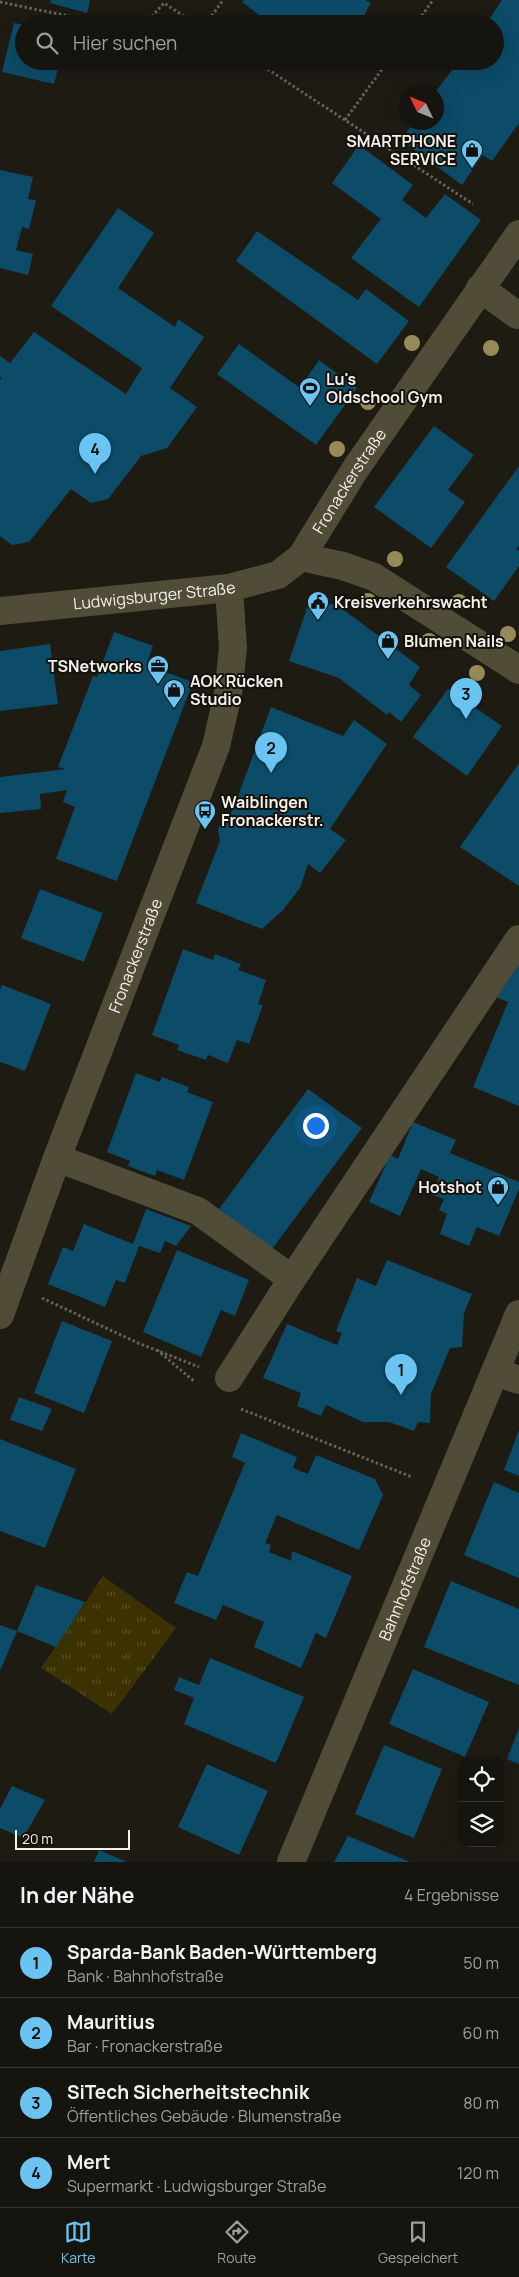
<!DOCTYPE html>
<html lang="de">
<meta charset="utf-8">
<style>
:root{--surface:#16140e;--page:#1f1d17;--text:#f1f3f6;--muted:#9e9e9e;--line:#35332e;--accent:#6bc3f2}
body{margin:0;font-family:Manrope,sans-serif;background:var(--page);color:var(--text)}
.controls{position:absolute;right:15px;bottom:15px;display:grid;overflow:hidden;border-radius:10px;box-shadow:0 5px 20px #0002}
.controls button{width:45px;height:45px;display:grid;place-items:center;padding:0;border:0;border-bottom:1px solid var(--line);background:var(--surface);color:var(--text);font:25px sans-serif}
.compass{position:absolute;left:399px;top:85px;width:45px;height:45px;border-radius:50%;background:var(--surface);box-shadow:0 5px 20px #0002;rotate:313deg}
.scale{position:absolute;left:15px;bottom:12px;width:115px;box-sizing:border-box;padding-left:5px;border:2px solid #f2f1eb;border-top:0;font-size:14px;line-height:18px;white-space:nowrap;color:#f2f1eb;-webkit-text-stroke:4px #14120a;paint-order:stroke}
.you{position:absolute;left:315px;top:1125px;width:18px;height:18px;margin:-12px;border:4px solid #fff;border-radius:50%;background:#1a73e8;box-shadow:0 0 0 8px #1a73e833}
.badge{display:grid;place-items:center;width:32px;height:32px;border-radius:50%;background:var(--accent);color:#111;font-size:16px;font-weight:700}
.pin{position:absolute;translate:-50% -41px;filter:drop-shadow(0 1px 2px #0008)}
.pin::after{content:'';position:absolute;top:26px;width:18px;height:15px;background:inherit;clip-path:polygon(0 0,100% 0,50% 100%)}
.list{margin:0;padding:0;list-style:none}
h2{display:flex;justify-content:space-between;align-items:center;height:65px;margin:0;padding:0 20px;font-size:21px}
h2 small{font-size:16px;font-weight:400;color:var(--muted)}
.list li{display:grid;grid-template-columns:32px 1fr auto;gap:15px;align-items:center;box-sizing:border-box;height:70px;padding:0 20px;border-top:1px solid var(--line)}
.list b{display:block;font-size:19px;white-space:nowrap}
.list p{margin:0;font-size:16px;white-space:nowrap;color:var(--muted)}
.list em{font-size:16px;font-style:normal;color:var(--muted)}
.icon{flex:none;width:28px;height:28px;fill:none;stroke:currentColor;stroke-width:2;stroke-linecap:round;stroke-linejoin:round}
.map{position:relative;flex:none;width:519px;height:1862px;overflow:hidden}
.search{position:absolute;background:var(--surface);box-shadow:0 5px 20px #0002;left:15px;right:15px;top:15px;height:55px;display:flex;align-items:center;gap:12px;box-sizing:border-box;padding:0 18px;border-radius:28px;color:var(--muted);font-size:19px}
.sheet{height:345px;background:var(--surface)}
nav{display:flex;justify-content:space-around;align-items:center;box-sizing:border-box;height:70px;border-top:1px solid var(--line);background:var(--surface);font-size:14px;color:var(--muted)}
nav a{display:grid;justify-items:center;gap:2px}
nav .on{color:var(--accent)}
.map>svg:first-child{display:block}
.park{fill:url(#park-tufts)}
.building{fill:#0c4c68}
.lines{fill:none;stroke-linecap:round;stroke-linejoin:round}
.path{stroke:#64635b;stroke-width:3;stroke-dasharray:2.5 2.5;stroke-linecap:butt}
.minor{stroke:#514c37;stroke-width:28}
.tree{fill:#958a58}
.labels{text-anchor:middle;stroke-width:4;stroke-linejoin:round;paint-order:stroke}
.poi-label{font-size:16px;font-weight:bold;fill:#f2f1eb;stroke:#14120a;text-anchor:start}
.street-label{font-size:16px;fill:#f2f1eb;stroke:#14120a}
</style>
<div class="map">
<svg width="519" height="1862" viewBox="0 0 519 1862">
<defs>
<pattern id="park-tufts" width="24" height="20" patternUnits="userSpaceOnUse" patternTransform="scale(1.25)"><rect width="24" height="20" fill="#3c3201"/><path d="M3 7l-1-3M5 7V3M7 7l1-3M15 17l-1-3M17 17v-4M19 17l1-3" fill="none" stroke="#595026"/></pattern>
</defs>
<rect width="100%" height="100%" fill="#1d1b12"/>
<!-- park -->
<path class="park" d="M 103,1576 L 176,1628 L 112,1714 L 41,1668 Z"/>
<!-- building -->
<path class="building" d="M 51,0 L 90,0 L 87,13 L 50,3 Z
M 244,0 L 365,0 L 371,3 L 365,13 L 366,21 L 356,24 L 271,24 L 242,2 Z
M 502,0 L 519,0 L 519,123 L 492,161 L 483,155 L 462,185 L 401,140 L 414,122 L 436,122 L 436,91 L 459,61 L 495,61 L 495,24 L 486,24 Z
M 14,23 L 24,25 L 24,61 L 60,61 L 54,84 L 2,72 Z
M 359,145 L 413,185 L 402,200 L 426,218 L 445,194 L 481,220 L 419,307 L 351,258 L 381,219 L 332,183 Z
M 0,170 L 33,177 L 28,199 L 36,200 L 29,229 L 22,227 L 16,250 L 33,254 L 28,275 L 0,268 Z
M 118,208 L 154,233 L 118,288 L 175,327 L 178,319 L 204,337 L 170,388 L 197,407 L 167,448 L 141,456 L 108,499 L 91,503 L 71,489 L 29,542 L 12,545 L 0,536 L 0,380 L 2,378 L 0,377 L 0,356 L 10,363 L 34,332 L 126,394 L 142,368 L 51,306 Z
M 257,231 L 358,300 L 366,289 L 409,321 L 377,364 L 236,261 Z
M 239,344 L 300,388 L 319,360 L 357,388 L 316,445 L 217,374 Z
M 434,426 L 474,455 L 448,490 L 465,502 L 431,548 L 374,507 Z
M 519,466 L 519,545 L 516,549 L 519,551 L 519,566 L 494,601 L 446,567 Z
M 336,604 L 420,667 L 409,685 L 421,695 L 401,722 L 389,712 L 387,715 L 339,678 L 289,661 L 308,605 Z
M 114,632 L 153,646 L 146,665 L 193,682 L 117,881 L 56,859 L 75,807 L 63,802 L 67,790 L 40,794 L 41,809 L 0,813 L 0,777 L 66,769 L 58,767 L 93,676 L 97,677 Z
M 50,644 L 58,704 L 0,711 L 0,651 Z
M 448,689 L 502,726 L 467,776 L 413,737 Z
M 271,707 L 343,736 L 354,720 L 387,744 L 330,829 L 346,840 L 320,873 L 308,864 L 300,888 L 283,910 L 262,929 L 196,903 L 220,841 L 218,830 L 221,821 L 232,812 Z
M 519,763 L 519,886 L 460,847 Z
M 40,889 L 103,913 L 84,962 L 21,938 Z
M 183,949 L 213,960 L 215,954 L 241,964 L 238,970 L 266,980 L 258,1004 L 263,1005 L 249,1044 L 237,1040 L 228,1063 L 208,1055 L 206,1060 L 177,1050 L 179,1045 L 152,1035 Z
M 519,963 L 519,1106 L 473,1087 L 508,1002 L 496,997 Z
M 2,985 L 51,1004 L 25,1071 L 0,1062 L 0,990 Z
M 136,1073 L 160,1082 L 162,1077 L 189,1087 L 187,1092 L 213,1102 L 184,1180 L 157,1170 L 155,1176 L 128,1166 L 130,1161 L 107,1152 Z
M 308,1089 L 362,1128 L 272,1249 L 219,1209 Z
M 413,1122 L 456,1140 L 450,1153 L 519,1182 L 519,1189 L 499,1236 L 477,1227 L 469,1246 L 440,1234 L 447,1214 L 439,1210 L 444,1199 L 432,1195 L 439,1177 L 421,1169 L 400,1216 L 369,1202 L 390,1155 L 398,1159 Z
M 146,1209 L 191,1226 L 176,1246 L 165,1241 L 160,1253 L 139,1246 L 125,1283 L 116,1280 L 105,1307 L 48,1284 L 63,1247 L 73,1251 L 84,1224 L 133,1244 Z
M 177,1250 L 249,1280 L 235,1316 L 221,1310 L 201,1357 L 143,1332 Z
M 387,1260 L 472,1294 L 464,1313 L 462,1347 L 450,1348 L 431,1394 L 430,1423 L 418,1422 L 414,1431 L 389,1422 L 363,1422 L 326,1405 L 321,1416 L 297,1406 L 301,1393 L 263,1378 L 287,1324 L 337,1345 L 342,1333 L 336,1331 L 357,1278 L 376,1286 Z
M 62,1321 L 112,1341 L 84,1413 L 34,1393 Z
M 19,1397 L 52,1409 L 42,1431 L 10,1420 Z
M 519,1430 L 519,1476 L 504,1470 Z
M 241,1433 L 297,1457 L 293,1468 L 308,1474 L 316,1455 L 375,1479 L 383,1495 L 359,1550 L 277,1515 L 265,1543 L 271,1545 L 269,1552 L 291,1561 L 292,1551 L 352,1576 L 326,1638 L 316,1633 L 301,1668 L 254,1647 L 264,1622 L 223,1605 L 216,1620 L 174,1603 L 187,1572 L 198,1576 L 245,1463 L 232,1457 Z
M 0,1439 L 76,1469 L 45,1548 L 0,1531 Z
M 494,1482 L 519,1493 L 519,1578 L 464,1555 Z
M 451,1581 L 519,1609 L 519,1685 L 424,1647 Z
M 36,1585 L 85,1602 L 56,1647 L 17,1631 Z
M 0,1625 L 17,1631 L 0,1671 Z
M 210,1658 L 304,1697 L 276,1763 L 184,1724 L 194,1698 L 174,1690 L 179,1677 L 199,1685 Z
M 413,1669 L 489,1702 L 465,1757 L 389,1724 Z
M 519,1728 L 519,1764 L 507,1759 Z
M 384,1745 L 442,1769 L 414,1838 L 355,1814 Z
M 207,1764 L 268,1791 L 239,1855 L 178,1827 Z
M 12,1786 L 45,1800 L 23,1838 L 0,1828 L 0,1809 Z
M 348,1836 L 410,1862 L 334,1862 Z
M 99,1850 L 127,1862 L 94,1862 Z"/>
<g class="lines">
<!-- path -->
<path class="path" d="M 0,2 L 108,24
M 145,24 L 164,3 L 196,24
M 206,24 L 223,0
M 416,24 L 433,0
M 255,61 L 473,204
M 345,120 L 388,61
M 42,1298 L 138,1343 L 199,1367
M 157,1350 L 195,1382
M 241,1409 L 412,1477"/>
<!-- minor -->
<g class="minor">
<path d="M 480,288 L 517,315"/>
<path d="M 301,557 L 343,566 L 374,577 L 519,670"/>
<path id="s1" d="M 0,611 L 229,588 L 278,575 L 301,557 L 356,468 L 519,234"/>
<path d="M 57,1158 L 198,1211 L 292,1279 L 519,939"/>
<path id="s2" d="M 0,1315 L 57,1158 L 216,746 L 228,694 L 233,648 L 229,588"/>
<path d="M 495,1372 L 519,1380"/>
<path d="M 229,1378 L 292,1279"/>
<path id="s3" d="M 291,1862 L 519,1314"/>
</g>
</g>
<!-- trees -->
<g class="tree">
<circle cx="412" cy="343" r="8"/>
<circle cx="491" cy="348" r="8"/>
<circle cx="368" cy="402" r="8"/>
<circle cx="337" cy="449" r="8"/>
<circle cx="395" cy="559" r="8"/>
<circle cx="368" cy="601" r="8"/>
<circle cx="459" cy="602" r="8"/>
<circle cx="508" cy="634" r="8"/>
<circle cx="429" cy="641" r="8"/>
<circle cx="477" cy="673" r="8"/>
</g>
<!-- icons -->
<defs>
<g id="shop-pin" transform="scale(1.125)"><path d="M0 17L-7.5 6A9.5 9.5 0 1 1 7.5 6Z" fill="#6bc3f2" stroke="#14120a"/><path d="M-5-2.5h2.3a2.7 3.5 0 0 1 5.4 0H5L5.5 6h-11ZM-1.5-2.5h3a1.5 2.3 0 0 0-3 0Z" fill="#111"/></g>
<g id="stadium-pin" transform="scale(1.125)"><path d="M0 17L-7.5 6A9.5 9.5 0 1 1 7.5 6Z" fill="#6bc3f2" stroke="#14120a"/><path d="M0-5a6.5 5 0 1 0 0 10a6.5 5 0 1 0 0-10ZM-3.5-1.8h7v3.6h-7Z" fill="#111"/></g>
<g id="civic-pin" transform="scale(1.125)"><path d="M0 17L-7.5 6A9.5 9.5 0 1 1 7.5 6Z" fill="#6bc3f2" stroke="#14120a"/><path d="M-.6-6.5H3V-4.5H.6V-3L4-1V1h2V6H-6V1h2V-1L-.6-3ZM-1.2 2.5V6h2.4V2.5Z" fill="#111"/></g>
<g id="office-pin" transform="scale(1.125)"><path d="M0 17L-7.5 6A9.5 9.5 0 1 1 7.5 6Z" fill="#6bc3f2" stroke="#14120a"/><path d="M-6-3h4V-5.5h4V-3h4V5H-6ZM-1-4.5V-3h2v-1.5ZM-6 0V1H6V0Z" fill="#111"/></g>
<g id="bus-pin" transform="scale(1.125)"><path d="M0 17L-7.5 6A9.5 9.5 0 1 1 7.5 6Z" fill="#6bc3f2" stroke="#14120a"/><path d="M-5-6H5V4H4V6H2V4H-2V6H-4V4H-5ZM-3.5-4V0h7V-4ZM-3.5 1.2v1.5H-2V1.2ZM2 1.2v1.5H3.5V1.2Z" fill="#111"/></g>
</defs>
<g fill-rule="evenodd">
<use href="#shop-pin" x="472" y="150"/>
<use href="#stadium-pin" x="310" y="388"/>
<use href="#civic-pin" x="318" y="602"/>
<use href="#shop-pin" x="388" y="641"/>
<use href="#office-pin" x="158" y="666"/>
<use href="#shop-pin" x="174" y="690"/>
<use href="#bus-pin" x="205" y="811"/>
<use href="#shop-pin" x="498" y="1187"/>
</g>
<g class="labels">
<!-- poi labels -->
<g class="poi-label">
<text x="456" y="147" text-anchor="end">SMARTPHONE<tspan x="456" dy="18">SERVICE</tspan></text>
<text x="326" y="385">Lu's<tspan x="326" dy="18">Oldschool Gym</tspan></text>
<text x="334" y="608">Kreisverkehrswacht</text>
<text x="404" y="647">Blumen Nails</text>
<text x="142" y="672" text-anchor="end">TSNetworks</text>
<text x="190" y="687">AOK Rücken<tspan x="190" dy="18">Studio</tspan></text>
<text x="221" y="808">Waiblingen<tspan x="221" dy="18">Fronackerstr.</tspan></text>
<text x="482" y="1193" text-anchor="end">Hotshot</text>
</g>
<!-- street labels -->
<g class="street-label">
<text dy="6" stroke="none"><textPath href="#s1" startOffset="400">Fronackerstraße</textPath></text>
<text dy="6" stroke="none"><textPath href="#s1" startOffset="155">Ludwigsburger Straße</textPath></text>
<text dy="6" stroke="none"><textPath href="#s2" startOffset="384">Fronackerstraße</textPath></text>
<text dy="6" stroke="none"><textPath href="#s3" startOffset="296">Bahnhofstraße</textPath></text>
</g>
</g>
</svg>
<div class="controls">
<button><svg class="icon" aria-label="locate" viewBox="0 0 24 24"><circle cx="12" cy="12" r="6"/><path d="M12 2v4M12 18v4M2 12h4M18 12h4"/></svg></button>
<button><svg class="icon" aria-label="layers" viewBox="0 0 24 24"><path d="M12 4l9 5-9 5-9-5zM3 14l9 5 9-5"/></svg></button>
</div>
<svg class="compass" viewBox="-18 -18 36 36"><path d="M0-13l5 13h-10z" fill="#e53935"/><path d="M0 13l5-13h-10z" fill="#9e9e9e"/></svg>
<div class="scale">20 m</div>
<div class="you"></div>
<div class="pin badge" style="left:401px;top:1395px">1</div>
<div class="pin badge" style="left:271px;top:773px">2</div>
<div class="pin badge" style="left:466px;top:719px">3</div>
<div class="pin badge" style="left:95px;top:474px">4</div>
<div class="search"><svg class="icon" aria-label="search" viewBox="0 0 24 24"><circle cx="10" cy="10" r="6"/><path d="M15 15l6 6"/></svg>Hier suchen</div>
</div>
<section class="sheet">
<h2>In der Nähe<small>4 Ergebnisse</small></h2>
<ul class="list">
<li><span class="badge">1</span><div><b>Sparda-Bank Baden-Württemberg</b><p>Bank · Bahnhofstraße</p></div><em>50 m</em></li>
<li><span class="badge">2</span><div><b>Mauritius</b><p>Bar · Fronackerstraße</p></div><em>60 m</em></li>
<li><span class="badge">3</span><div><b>SiTech Sicherheitstechnik</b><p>Öffentliches Gebäude · Blumenstraße</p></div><em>80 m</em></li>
<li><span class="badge">4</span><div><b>Mert</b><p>Supermarkt · Ludwigsburger Straße</p></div><em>120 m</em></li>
</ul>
</section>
<nav>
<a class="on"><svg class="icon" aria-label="map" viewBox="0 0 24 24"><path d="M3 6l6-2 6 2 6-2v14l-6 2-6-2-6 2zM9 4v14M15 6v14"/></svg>Karte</a>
<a><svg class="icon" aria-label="directions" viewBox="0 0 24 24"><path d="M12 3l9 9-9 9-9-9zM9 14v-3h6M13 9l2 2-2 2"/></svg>Route</a>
<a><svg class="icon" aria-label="saved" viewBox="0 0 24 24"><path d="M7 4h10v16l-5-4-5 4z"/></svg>Gespeichert</a>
</nav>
